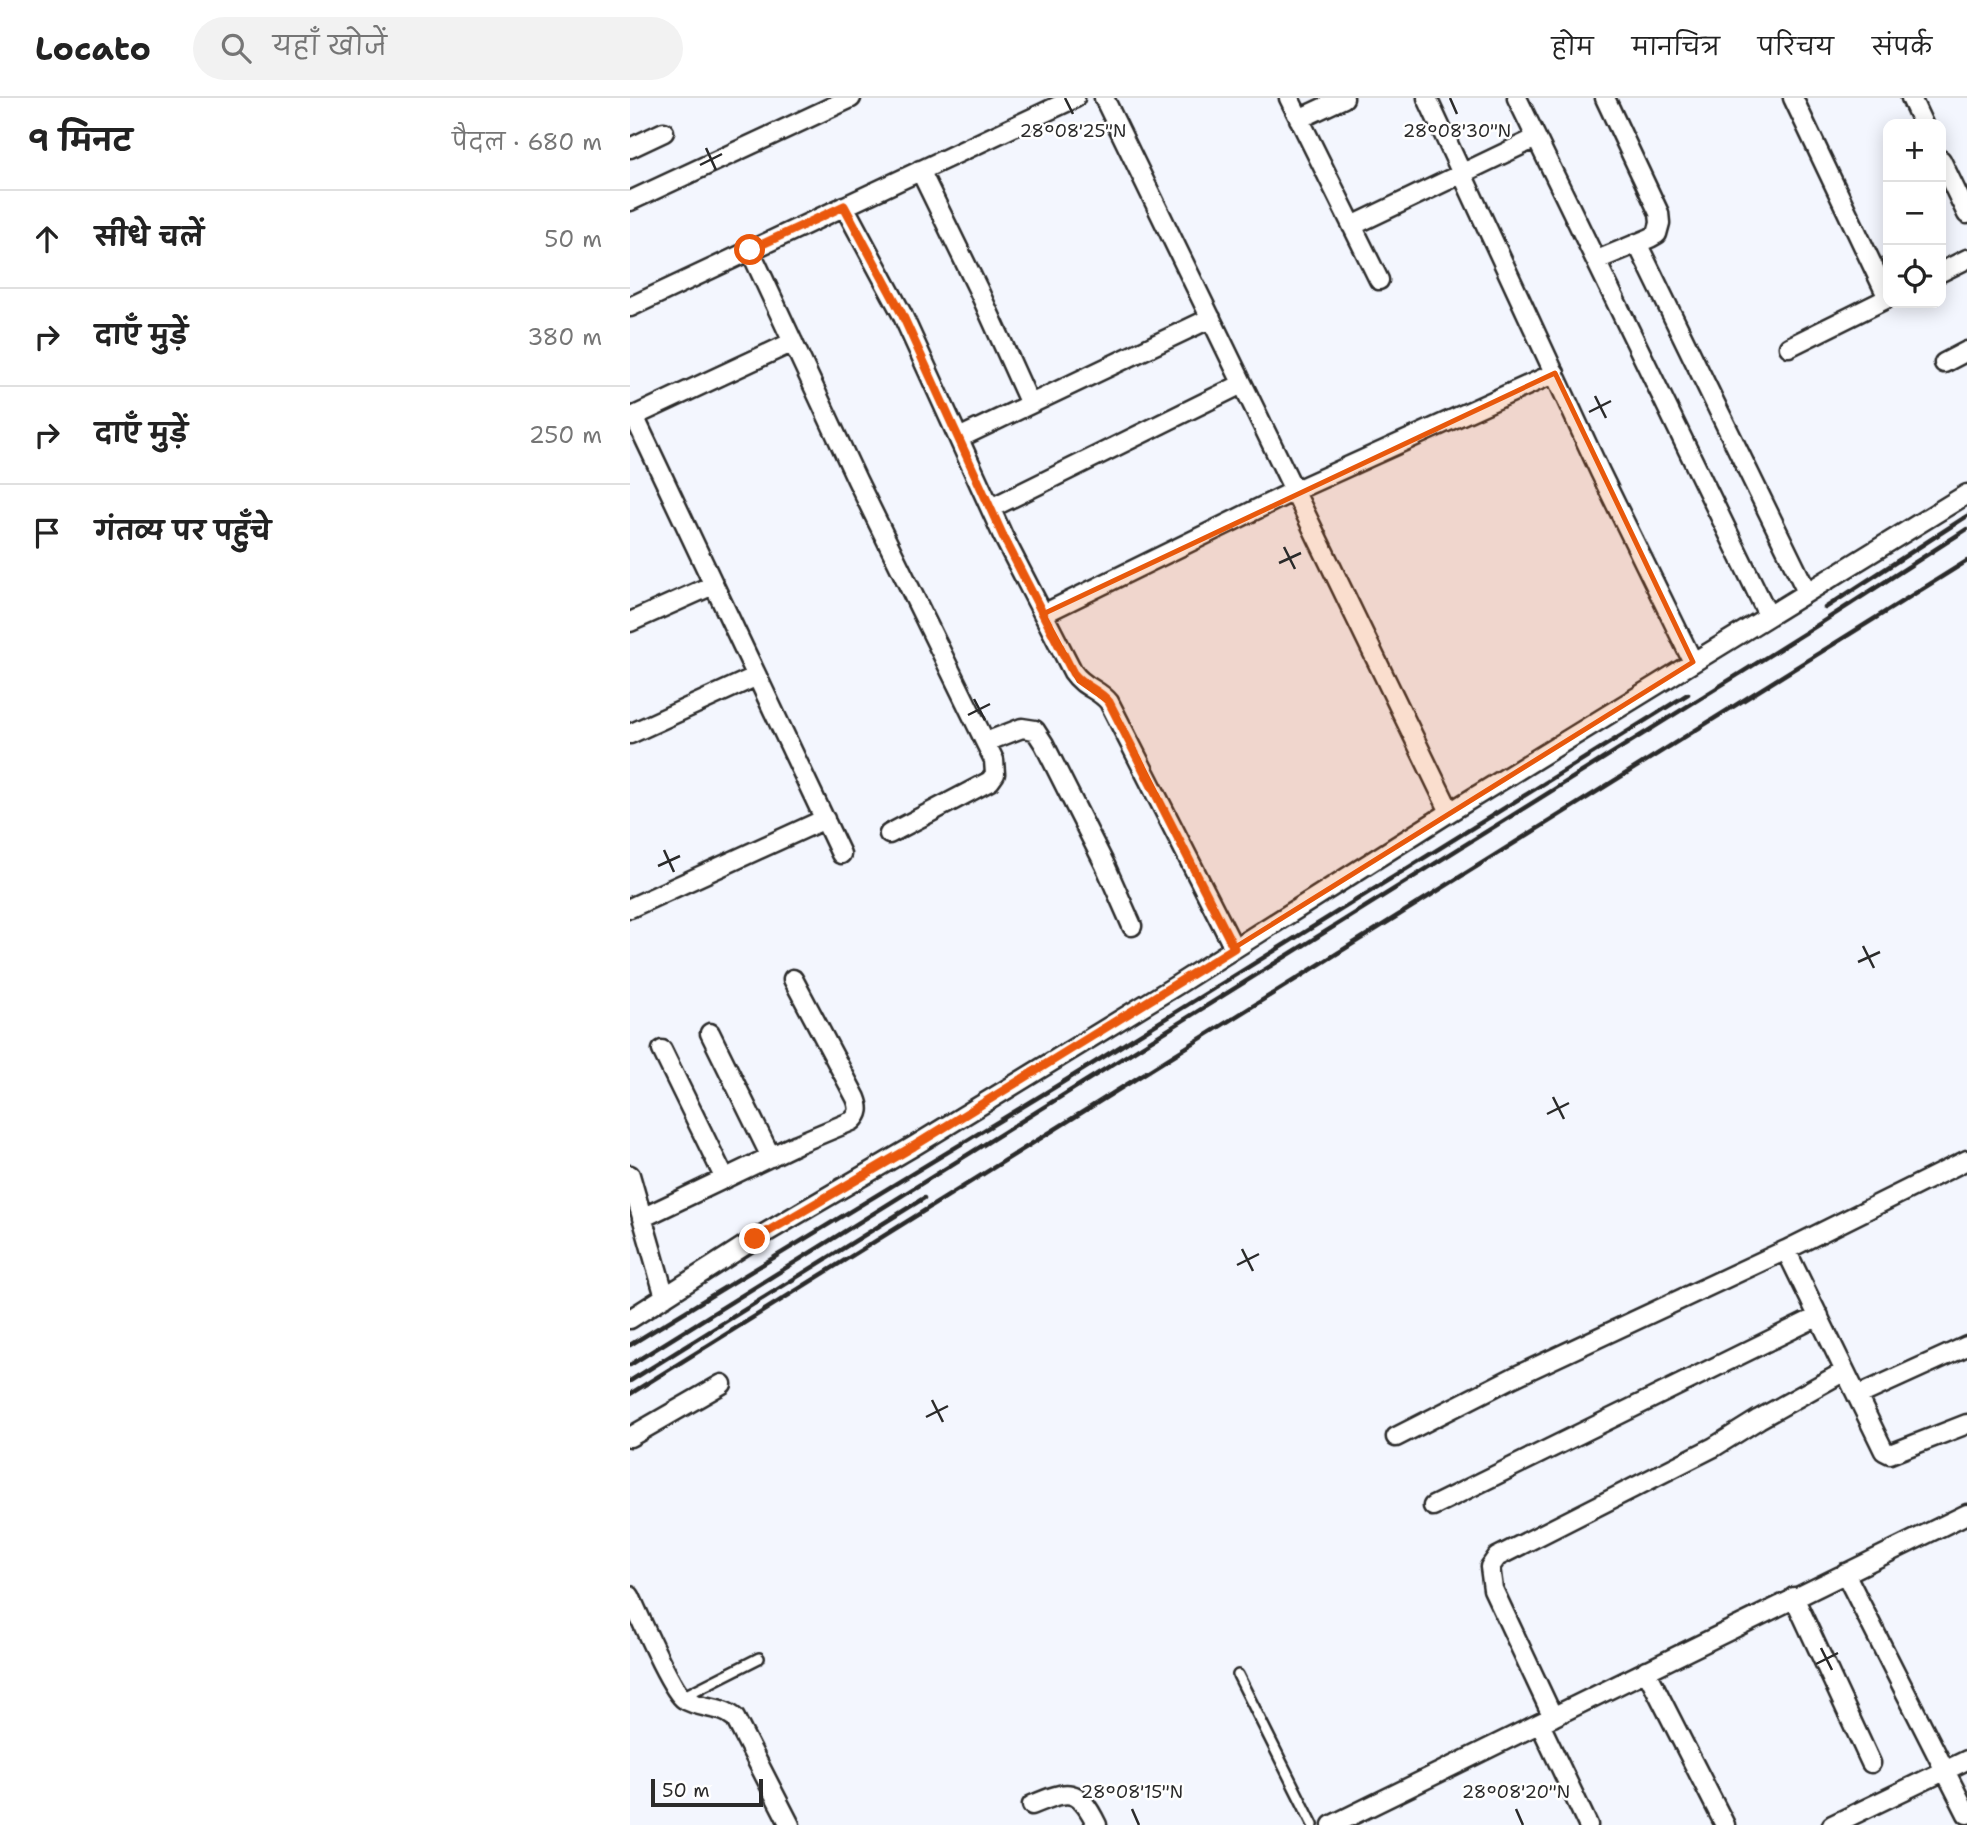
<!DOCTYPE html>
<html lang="hi">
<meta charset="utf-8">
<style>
:root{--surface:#fff;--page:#f2f2f2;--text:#222;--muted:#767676;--line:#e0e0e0}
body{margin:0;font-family:"Shantell Sans","Playpen Sans Deva",sans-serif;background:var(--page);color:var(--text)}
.controls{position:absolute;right:21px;top:21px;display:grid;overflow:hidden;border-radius:14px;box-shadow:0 4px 18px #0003}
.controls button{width:63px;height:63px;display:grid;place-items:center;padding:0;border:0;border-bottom:2px solid var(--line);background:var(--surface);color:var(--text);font:35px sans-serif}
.scale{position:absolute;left:21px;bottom:18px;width:112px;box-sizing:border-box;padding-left:7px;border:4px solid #2b2b2b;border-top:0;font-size:19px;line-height:24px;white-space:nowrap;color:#2b2b2b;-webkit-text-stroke:5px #fff;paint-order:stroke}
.stop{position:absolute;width:21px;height:21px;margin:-16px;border:5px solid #ea580c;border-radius:50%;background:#fff}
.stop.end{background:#ea580c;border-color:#fff;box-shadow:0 2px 7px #0008}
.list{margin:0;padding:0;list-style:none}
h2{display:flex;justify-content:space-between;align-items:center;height:91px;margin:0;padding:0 28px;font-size:30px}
h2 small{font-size:23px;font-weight:400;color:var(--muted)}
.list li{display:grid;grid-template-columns:46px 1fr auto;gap:21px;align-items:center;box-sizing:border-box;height:98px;padding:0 28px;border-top:2px solid var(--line)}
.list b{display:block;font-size:26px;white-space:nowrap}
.list em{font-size:23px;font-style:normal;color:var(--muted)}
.icon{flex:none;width:38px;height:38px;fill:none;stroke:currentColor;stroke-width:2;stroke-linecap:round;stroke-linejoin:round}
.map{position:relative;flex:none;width:1337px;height:1727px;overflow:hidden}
header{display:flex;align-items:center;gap:42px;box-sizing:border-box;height:98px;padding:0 35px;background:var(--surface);border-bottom:2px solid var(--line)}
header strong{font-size:33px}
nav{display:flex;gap:38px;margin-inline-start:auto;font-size:24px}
.search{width:490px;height:63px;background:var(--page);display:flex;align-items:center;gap:18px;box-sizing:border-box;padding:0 24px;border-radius:38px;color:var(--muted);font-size:26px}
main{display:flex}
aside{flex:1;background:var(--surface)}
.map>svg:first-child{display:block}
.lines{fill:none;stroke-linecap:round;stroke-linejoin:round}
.service-casing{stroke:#2b2b2b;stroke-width:14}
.minor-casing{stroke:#2b2b2b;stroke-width:23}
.service{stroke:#fff;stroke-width:9}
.minor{stroke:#fff;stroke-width:18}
.rail{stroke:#2b2b2b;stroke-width:4.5}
.route{stroke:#ea580c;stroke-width:9}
.marked{fill:#e8590c;fill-opacity:0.2;stroke:#e8590c;stroke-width:5;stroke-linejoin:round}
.ticks{fill:none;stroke:#2b2b2b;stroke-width:2.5}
.ticks-label{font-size:18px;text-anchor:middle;fill:#2b2b2b;stroke:#fff;stroke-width:5;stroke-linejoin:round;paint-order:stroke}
</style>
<header>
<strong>Locato</strong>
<div class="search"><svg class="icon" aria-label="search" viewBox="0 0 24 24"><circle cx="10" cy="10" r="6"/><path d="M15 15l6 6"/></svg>यहाँ खोजें</div>
<nav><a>होम</a><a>मानचित्र</a><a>परिचय</a><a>संपर्क</a></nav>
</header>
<main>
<aside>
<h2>9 मिनट<small>पैदल · 680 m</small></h2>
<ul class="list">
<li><svg class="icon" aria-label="ahead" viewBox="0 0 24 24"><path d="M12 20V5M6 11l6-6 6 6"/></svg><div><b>सीधे चलें</b></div><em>50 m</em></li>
<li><svg class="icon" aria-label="right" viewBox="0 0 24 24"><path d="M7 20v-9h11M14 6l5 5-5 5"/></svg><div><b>दाएँ मुड़ें</b></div><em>380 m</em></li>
<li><svg class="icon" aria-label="right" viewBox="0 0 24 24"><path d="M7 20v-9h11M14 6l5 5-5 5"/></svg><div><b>दाएँ मुड़ें</b></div><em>250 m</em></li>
<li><svg class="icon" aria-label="arrive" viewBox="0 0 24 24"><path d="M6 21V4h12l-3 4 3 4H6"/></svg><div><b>गंतव्य पर पहुँचे</b></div></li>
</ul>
</aside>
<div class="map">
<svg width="1337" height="1727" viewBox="0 0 1337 1727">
<rect width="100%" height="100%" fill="#f3f6fe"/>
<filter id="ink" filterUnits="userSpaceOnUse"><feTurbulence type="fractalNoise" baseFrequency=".0143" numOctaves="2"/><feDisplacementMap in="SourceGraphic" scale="14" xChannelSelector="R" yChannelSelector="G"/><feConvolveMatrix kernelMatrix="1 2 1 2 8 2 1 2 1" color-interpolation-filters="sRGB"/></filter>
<g filter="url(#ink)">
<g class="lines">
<!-- service casing -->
<g class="service-casing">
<path id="service" d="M 608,1577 L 683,1727
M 52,1599 L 129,1560"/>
</g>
<!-- minor casing -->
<g class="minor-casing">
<path id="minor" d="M 474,0 L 820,714
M 659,0 L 749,182
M 797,0 L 970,374 L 1063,564
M 887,0 L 1138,517
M 1163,0 L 1258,200
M 1281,0 L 1293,26
M 669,21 L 714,0
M 0,50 L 34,34
M 1311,62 L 1337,116
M 290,72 L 348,191 L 400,306
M 0,103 L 221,0
M 214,108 L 272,216 L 373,438 L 443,574 C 454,590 469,591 479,604 L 604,850
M 722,128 L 906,40
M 1007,145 L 1177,494
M 120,152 L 227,382 L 364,662 L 365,676 L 360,683 L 259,736
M 967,162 L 1020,140 L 1027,136 L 1030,125 L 1029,115 L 975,0
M 1311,174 L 1337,161
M 0,209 L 445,0
M 1159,249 L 1258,200
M 1314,265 L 1337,253
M 4,318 L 211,756
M 0,320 L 163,244
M 329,340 L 581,220
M 361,410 L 612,286
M 413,516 L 664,393 L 925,275
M 0,524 L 83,487
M 0,636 L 127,578
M 356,644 L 392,630 L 405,632 L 414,646 L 475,767 L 502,828
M 0,810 L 195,721
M 80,935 L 141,1059
M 32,952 L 95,1081
M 0,1077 L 35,1199
M 12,1120 L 167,1046 L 222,1023 C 230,1016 230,1010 226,1000 L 163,881
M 1156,1152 L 1254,1353 L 1260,1356 L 1265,1354 L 1337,1326
M 0,1221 L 125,1141 L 284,1048 L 547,887 L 820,714 L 1337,396
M 1227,1298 L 1337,1248
M 0,1339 L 92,1286
M 766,1339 L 884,1279 L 1156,1152 L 1337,1062
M 803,1408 L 1189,1218
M 1215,1475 L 1337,1716
M 0,1498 C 8,1515 42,1594 54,1601 C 69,1611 91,1607 105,1620 L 160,1727
M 1164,1499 L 1241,1665
M 1016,1572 L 1095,1727
M 923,1619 L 863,1491 L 860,1469 L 867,1459 L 1084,1349 L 1129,1321 L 1215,1273
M 910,1626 L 958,1727
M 402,1707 C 438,1692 448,1688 467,1727
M 702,1727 L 1337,1416
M 1202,1727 L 1337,1662"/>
</g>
<!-- service -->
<use href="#service" class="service"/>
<!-- minor -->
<use href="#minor" class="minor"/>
<!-- rail -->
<path class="rail" d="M 1195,510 L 1337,418
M 0,1247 L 425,989 L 1058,596
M 0,1267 L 1183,530 L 1337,431
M 0,1283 L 294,1100
M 0,1296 L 1337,463"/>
</g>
</g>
<g class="lines" filter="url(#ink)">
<!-- route -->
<path class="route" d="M 120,152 L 214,108 L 272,216 L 373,438 L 443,575 C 454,589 469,591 479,604 L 604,850 L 284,1048 L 125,1141"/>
</g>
<!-- marked area -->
<path class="marked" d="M 925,275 L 1063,564 L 604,850 L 479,604 L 449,583 L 413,516 Z"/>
<!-- ticks -->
<path class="ticks" d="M 435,0 L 443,16M 820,0 L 827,16M 76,50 L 86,72M 70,67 L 92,56M 965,298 L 976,320M 959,314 L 981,303M 654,449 L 665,471M 649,465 L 671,455M 344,601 L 355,622M 338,617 L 360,606M 34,752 L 44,774M 28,768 L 50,758M 1233,848 L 1244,870M 1228,864 L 1250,854M 923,999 L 934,1021M 917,1016 L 939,1005M 612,1151 L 623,1173M 607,1167 L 629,1156M 302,1302 L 313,1324M 296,1319 L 318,1308M 1191,1550 L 1202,1572M 1186,1566 L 1208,1555M 502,1711 L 509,1727M 886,1711 L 893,1727"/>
<g class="ticks-label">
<text x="443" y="39">28°08'25"N</text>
<text x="827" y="39">28°08'30"N</text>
<text x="502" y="1700">28°08'15"N</text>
<text x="886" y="1700">28°08'20"N</text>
</g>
</svg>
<div class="controls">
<button>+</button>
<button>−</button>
<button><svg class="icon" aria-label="locate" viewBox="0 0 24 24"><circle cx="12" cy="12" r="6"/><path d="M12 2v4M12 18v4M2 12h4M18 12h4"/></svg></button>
</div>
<div class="scale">50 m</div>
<div class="stop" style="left:120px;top:152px"></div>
<div class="stop end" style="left:125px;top:1141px"></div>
</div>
</main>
